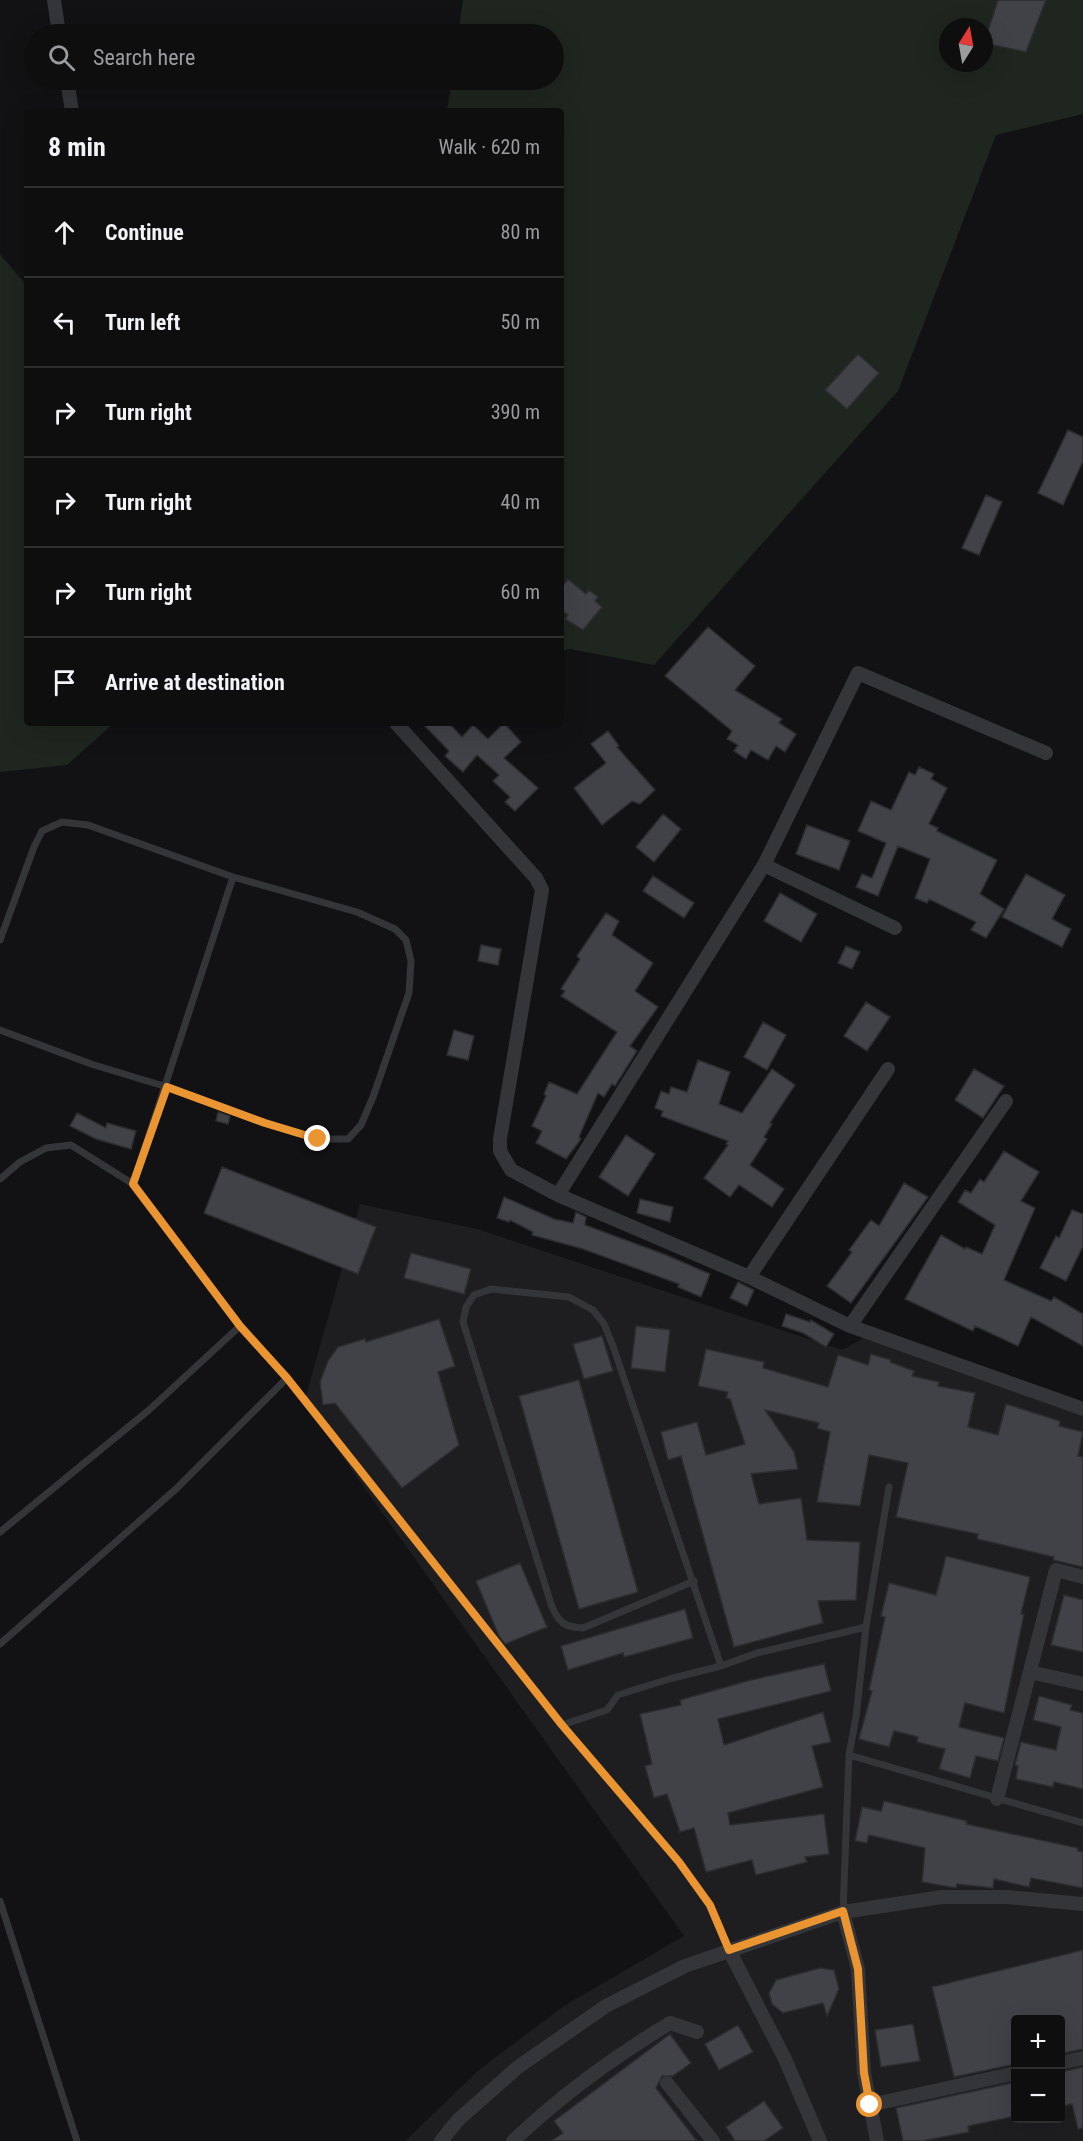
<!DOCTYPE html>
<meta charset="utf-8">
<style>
:root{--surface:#0e0e0f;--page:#171718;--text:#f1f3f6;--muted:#9b9c9e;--line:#2e2e2f}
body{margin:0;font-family:"Roboto Condensed",sans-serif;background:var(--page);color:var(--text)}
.controls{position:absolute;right:18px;bottom:18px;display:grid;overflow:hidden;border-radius:6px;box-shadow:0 6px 24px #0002}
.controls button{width:54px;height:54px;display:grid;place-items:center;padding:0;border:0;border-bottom:2px solid var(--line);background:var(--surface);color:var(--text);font:30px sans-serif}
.compass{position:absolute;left:939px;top:18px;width:54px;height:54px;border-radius:50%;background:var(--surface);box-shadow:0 6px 24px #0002;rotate:11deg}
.stop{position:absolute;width:18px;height:18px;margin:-14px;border:4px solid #eb9432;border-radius:50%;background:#fff}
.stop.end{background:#eb9432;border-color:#fff;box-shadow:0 2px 6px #0008}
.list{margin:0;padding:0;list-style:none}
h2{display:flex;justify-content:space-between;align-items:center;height:78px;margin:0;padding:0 24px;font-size:26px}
h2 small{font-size:20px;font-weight:400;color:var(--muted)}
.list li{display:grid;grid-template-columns:39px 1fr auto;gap:18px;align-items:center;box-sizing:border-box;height:90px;padding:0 24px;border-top:2px solid var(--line)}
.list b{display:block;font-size:22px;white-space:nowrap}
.list em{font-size:20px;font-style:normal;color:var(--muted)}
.icon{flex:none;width:33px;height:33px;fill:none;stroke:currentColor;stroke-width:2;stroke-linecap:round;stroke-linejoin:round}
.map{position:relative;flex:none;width:1083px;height:2141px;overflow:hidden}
.search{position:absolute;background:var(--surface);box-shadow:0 6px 24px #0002;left:24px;top:24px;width:540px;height:66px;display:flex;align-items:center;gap:15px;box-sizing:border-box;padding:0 21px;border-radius:33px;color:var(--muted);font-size:22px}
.panel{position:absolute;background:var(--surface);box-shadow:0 6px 24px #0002;left:24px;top:108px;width:540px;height:618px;border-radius:6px}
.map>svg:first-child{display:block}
.built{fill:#1e1e21;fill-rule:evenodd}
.green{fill:#1e261f;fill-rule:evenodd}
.building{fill:#414247;stroke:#2c2d30;stroke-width:1.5}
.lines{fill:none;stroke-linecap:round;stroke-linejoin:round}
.service{stroke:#333538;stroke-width:7}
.minor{stroke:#333538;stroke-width:14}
.route{stroke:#eb9432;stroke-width:8}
</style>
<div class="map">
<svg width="1083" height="2141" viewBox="0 0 1083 2141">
<rect width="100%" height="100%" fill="#121214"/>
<!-- built -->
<path class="built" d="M 360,1204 L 477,1229 L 842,1350 L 864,1338 L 1083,1404 L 1083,2141 L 405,2141 L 480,2069 L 564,2006 L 684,1936 L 304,1403 ZM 1016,2020 L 1060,2020 L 1060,2118 L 1016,2118 Z"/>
<!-- green -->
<path class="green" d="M 463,0 L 1083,0 L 1083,114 L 996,135 L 898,391 L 654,665 L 570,649 L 561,651 L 561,111 L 447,111 L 452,80 L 554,80 L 554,34 L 458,34 ZM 948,27 L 984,27 L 984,63 L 948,63 Z
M 0,254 L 27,286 L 27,723 L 114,723 L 67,765 L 0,772 Z"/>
<!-- building -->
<path class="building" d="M 998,0 L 1046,0 L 1026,52 L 984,43 Z
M 858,354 L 879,373 L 847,409 L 825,390 Z
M 1068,430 L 1083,437 L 1083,461 L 1063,505 L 1038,493 Z
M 986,495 L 1002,502 L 979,555 L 962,548 Z
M 568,579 L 586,594 L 589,590 L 598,597 L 595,601 L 602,607 L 583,630 L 565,619 L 568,615 L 561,610 L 561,588 Z
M 708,627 L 755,666 L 735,690 L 782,719 L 779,723 L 796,734 L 785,752 L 776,746 L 768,760 L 751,750 L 746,759 L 734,751 L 738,745 L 727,739 L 732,731 L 665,676 Z
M 422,723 L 449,723 L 462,737 L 473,725 L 488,739 L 504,723 L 521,742 L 504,758 L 538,788 L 515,811 L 505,802 L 510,797 L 493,781 L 499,775 L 477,755 L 463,772 L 445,756 L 449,751 Z
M 608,731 L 619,746 L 617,747 L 655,790 L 640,804 L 632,801 L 602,825 L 574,788 L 606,763 L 591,744 Z
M 919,767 L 934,774 L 931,779 L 947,788 L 929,824 L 938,828 L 937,831 L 997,860 L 980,894 L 1004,909 L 986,938 L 971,930 L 976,922 L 929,899 L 927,903 L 915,898 L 930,859 L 898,846 L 878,896 L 856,887 L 862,874 L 872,878 L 886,843 L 858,831 L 871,801 L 891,810 L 909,772 L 915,775 Z
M 663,814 L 681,829 L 654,862 L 636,847 Z
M 807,825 L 850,841 L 839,870 L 796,854 Z
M 1026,874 L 1065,895 L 1052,919 L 1071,929 L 1062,947 L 1002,917 Z
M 653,876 L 694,903 L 684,918 L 643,891 Z
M 780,893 L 817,914 L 801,942 L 764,921 Z
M 606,913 L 619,921 L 612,935 L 653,963 L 635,991 L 658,1007 L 630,1046 L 637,1051 L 615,1086 L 612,1084 L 604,1097 L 598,1093 L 579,1137 L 581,1139 L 566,1159 L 536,1143 L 542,1131 L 532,1126 L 546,1096 L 544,1094 L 549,1082 L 577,1094 L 617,1032 L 561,996 L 565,991 L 561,989 L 580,959 L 577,956 Z
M 481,945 L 501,949 L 498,965 L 478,961 Z
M 846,946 L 860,952 L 852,969 L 838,963 Z
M 866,1002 L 890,1017 L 867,1051 L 844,1036 Z
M 763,1022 L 786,1035 L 767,1070 L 744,1057 Z
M 454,1030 L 474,1036 L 468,1060 L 447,1055 Z
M 698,1060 L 730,1072 L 719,1104 L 742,1113 L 772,1069 L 795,1085 L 770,1123 L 772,1124 L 764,1137 L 767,1139 L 750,1165 L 784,1189 L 772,1207 L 739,1185 L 730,1197 L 704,1178 L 728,1145 L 726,1144 L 728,1141 L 661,1116 L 663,1111 L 655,1108 L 661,1091 L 669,1094 L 671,1087 L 687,1092 Z
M 974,1069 L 1004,1086 L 983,1118 L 955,1100 Z
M 218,1112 L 230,1116 L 228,1124 L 216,1121 Z
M 77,1113 L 106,1128 L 107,1123 L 136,1131 L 131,1149 L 96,1139 L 70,1126 Z
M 626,1135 L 655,1154 L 628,1196 L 599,1177 Z
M 1004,1151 L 1039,1172 L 1021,1201 L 1035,1208 L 1004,1280 L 1051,1301 L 1054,1297 L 1083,1314 L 1083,1346 L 1031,1317 L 1018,1346 L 975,1326 L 973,1331 L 905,1299 L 941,1235 L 965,1249 L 966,1247 L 982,1254 L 995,1225 L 958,1202 L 965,1190 L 971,1193 L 980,1179 L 984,1182 Z
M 222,1167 L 376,1227 L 358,1274 L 204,1213 Z
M 904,1183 L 928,1197 L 851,1303 L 827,1286 L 852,1252 L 849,1250 L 871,1220 L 879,1226 Z
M 504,1197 L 554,1219 L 573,1223 L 576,1212 L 586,1217 L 585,1225 L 666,1255 L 710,1274 L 701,1297 L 678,1287 L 679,1284 L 583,1249 L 532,1235 L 533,1232 L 510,1220 L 509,1222 L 497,1218 Z
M 640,1199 L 673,1207 L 670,1222 L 637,1213 Z
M 1072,1210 L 1083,1214 L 1083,1246 L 1066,1281 L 1040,1268 L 1056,1236 L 1059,1238 Z
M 411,1253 L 471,1269 L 464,1294 L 404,1278 Z
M 738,1282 L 754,1290 L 747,1306 L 730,1298 Z
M 786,1314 L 810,1322 L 811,1320 L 834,1334 L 826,1347 L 803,1333 L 782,1326 Z
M 439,1319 L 455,1366 L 438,1372 L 459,1445 L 402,1488 L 335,1403 L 323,1405 L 320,1382 L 328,1361 L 338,1347 L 365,1339 L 366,1342 Z
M 636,1326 L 670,1330 L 665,1372 L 631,1368 Z
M 602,1336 L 613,1371 L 584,1379 L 573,1344 Z
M 706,1349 L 764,1362 L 763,1368 L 828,1387 L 838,1355 L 868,1365 L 871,1354 L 891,1360 L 890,1362 L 914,1371 L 912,1376 L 939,1382 L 938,1386 L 975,1393 L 968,1427 L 998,1435 L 1006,1404 L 1060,1421 L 1059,1426 L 1083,1432 L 1078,1456 L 1083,1457 L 1083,1567 L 1053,1560 L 1054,1557 L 977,1539 L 978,1534 L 896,1517 L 908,1463 L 869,1455 L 860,1506 L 817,1502 L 830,1432 L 817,1428 L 819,1423 L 765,1410 L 794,1452 L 798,1469 L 751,1474 L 759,1504 L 801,1498 L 807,1540 L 860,1542 L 856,1600 L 818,1601 L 823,1623 L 734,1647 L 681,1456 L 668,1460 L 661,1432 L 697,1422 L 706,1455 L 745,1444 L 730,1399 L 726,1398 L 728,1392 L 698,1386 Z
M 579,1380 L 638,1592 L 579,1609 L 519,1396 Z
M 946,1556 L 1030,1577 L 1021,1614 L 1024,1614 L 1004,1713 L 965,1703 L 959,1727 L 1004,1738 L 998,1761 L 976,1756 L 970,1778 L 939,1769 L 945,1749 L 917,1742 L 918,1737 L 894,1731 L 889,1747 L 859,1739 L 872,1691 L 869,1690 L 885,1617 L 881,1616 L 889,1583 L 936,1595 Z
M 520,1563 L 547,1627 L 505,1644 L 499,1636 L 476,1581 Z
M 1064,1595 L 1083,1600 L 1083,1652 L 1051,1645 Z
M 685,1609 L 693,1638 L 624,1657 L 623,1653 L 568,1670 L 561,1646 Z
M 824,1664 L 831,1691 L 718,1719 L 724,1745 L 823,1712 L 831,1742 L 812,1746 L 823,1787 L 728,1813 L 730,1825 L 824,1814 L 829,1854 L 805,1857 L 807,1862 L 756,1875 L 752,1860 L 706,1872 L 694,1828 L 680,1832 L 667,1794 L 654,1798 L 645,1766 L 652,1764 L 640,1714 L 681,1705 L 680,1700 L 751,1680 Z
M 1039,1696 L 1072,1705 L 1070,1710 L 1083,1713 L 1083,1789 L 1054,1782 L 1053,1787 L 1016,1779 L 1018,1766 L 1015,1765 L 1021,1742 L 1056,1750 L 1061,1727 L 1033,1720 Z
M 884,1801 L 967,1821 L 966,1824 L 1078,1848 L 1078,1851 L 1083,1852 L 1083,1888 L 1031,1878 L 1029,1887 L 994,1879 L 993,1888 L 957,1884 L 956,1888 L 922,1882 L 925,1848 L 869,1835 L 867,1843 L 855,1841 L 862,1807 L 881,1811 Z
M 1083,1950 L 1083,2049 L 1060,2054 L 1060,2019 L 1016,2019 L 1016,2064 L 954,2077 L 932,1987 Z
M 820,1968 L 834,1970 L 839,1989 L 827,2016 L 823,2003 L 783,2013 L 772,2004 L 769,1993 L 776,1980 Z
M 913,2024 L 920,2061 L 881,2067 L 875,2030 Z
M 738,2025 L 753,2052 L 719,2070 L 705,2044 Z
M 670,2034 L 691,2063 L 673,2076 L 662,2076 L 656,2088 L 697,2141 L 551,2141 L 563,2133 L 554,2121 Z
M 1083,2067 L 1083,2128 L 1078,2129 L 1072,2104 L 1060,2107 L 1060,2072 Z
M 1016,2082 L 1016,2116 L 968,2126 L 969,2132 L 922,2141 L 903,2141 L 896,2108 Z
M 764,2101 L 783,2128 L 764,2141 L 735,2141 L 726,2127 Z"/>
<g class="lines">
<!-- service -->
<path class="service" d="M 0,940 L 34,847 L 42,831 L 62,822 L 88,825 L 233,877 L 357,912 L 395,929 L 406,940 L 411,961 L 409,993 L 373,1097 L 361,1125 L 348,1139 L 318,1139 L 265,1123 L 167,1087 L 91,1064 L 0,1030
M 0,1179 L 20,1162 L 46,1148 L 71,1145 L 133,1184 L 240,1326 L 149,1410 L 0,1532
M 133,1184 L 233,877
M 240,1326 L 287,1378 L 562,1725 L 679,1861 L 709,1905 L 729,1950
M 694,1581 L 583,1628 C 565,1627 560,1624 552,1607 L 463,1322 L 466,1307 L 474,1295 L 491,1289 L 569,1297 L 593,1310 L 604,1324 L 613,1346 L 721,1666
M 0,1644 L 177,1488 L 287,1378
M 562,1725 L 607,1710 L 618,1695 L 669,1679 L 721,1666 L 757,1653 L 866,1627
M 849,1755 L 1083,1823
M 0,1901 L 77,2141
M 843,1912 L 849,1755 L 856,1717 L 866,1627 L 889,1487"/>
<!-- minor -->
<path class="minor" d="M 54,0 L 59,34
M 67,80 L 72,111
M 396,723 L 536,878 L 542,890 L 500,1139 L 500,1151 L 511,1170 L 558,1195 L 749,1277 L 850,1326 L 1083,1409
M 764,865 L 895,928
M 558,1195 L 764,865 L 858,673 L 1046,753
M 749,1277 L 888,1069
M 850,1326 L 1006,1101
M 1030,1672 L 1083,1684
M 997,1799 L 1056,1570 L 1083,1577
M 843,1912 L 858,1969 L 864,2073 L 877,2141
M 729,1950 L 785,2059 L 820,2141
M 1060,2063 L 1083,2058
M 667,2083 L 713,2141
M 870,2105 L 1016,2073
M 441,2141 L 458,2120 L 518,2067 L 606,2006 L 685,1966 L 843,1912 L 942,1897 L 1007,1897 L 1083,1904
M 513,2141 C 563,2094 611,2059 670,2023 L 697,2032"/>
</g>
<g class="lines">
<!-- route -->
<path class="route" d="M 318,1139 L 265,1123 L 167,1087 L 133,1184 L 240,1326 L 287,1378 L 562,1725 L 679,1862 L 710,1905 L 729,1950 L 843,1911 L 858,1969 L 864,2073 L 870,2105"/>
</g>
</svg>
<div class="controls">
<button>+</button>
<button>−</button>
</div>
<svg class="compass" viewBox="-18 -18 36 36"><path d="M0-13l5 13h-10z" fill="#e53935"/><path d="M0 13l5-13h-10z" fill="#9b9c9e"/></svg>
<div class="stop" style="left:870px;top:2105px"></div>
<div class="stop end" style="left:318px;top:1139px"></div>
<div class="search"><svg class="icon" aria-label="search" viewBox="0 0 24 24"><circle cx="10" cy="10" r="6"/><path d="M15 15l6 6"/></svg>Search here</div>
<section class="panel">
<h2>8 min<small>Walk · 620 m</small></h2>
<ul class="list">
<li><svg class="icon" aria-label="ahead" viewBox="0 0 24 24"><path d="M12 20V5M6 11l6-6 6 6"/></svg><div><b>Continue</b></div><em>80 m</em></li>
<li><svg class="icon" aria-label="left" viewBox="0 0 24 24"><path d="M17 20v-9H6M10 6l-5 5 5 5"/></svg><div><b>Turn left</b></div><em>50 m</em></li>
<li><svg class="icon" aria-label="right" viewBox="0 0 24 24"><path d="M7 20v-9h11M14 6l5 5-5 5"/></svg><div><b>Turn right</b></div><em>390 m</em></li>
<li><svg class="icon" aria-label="right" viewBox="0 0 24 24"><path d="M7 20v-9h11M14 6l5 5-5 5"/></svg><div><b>Turn right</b></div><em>40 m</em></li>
<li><svg class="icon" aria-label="right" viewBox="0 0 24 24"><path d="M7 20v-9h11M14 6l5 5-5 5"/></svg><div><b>Turn right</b></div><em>60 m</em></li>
<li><svg class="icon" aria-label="arrive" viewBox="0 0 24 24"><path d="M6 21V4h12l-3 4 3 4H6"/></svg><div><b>Arrive at destination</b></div></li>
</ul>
</section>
</div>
